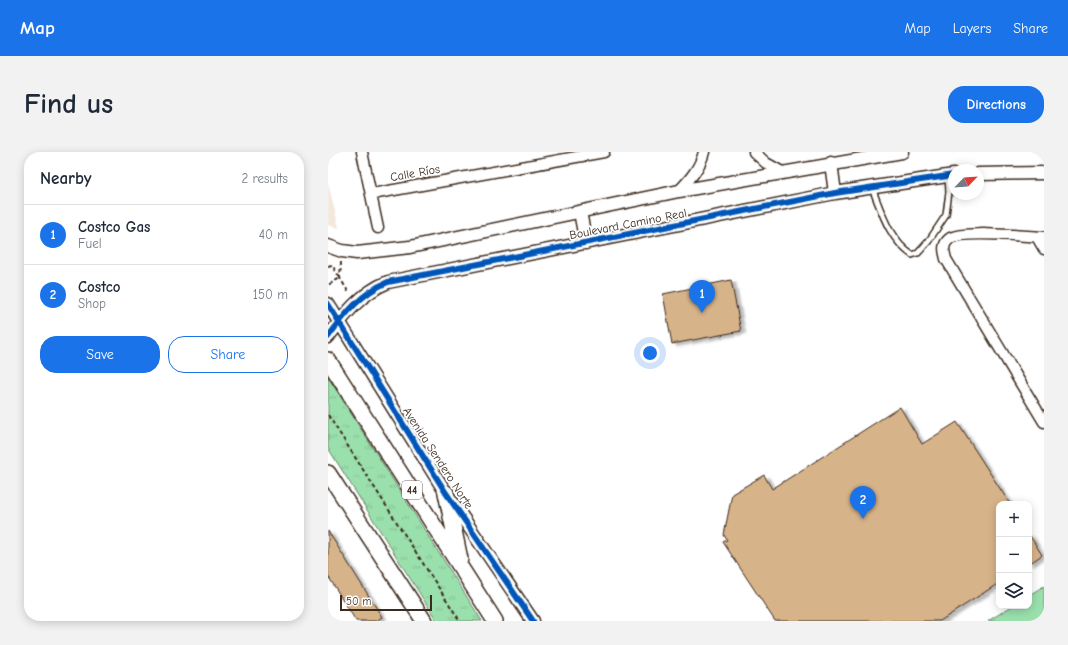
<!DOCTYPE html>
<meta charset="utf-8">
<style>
:root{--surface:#fff;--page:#f2f2f3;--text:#1f2937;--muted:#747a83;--line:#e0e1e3;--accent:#1a73e8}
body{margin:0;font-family:"Comic Neue",sans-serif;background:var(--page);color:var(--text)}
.controls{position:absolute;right:12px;bottom:12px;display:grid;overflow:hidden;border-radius:8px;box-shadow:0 2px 10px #0003}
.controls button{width:36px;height:36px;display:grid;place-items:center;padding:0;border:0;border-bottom:1px solid var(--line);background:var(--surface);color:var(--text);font:20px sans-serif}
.compass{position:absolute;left:620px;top:12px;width:36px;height:36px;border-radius:50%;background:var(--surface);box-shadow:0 2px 10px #0003;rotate:65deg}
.scale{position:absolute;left:12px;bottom:10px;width:92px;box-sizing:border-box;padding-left:4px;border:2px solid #3b2a1e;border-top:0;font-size:11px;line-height:14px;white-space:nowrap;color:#3b2a1e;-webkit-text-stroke:3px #fff;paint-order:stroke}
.you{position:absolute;left:322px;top:201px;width:14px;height:14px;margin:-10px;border:3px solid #fff;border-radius:50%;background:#1a73e8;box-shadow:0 0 0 6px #1a73e833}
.badge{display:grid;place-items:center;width:26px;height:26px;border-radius:50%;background:var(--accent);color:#fff;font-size:13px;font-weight:700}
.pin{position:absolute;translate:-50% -33px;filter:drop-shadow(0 1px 2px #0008)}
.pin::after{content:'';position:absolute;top:21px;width:14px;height:12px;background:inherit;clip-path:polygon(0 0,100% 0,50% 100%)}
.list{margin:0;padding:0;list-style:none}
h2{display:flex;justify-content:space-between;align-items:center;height:52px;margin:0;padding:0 16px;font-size:17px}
h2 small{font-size:13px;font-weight:400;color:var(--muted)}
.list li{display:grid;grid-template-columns:26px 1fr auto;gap:12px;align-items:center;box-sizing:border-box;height:60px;padding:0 16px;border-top:1px solid var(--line)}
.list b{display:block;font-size:15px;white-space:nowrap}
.list p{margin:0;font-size:13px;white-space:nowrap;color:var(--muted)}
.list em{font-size:13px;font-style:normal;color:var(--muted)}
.actions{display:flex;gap:8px;padding:12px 16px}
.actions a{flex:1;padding:9px 0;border:1px solid var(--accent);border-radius:16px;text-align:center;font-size:14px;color:var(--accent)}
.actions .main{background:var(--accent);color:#fff}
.icon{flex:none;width:22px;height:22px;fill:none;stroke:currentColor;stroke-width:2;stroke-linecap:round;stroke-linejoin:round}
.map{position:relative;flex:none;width:716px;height:469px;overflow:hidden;border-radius:16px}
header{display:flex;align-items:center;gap:24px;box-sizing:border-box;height:56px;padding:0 20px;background:var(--accent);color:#fff}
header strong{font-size:19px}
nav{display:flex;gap:22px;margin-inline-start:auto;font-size:14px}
.intro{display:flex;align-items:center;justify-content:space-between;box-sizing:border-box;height:96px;padding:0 24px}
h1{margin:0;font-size:28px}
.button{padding:10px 18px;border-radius:16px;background:var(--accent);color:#fff;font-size:14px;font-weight:700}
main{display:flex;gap:24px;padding:0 24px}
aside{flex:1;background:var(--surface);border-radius:16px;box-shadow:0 2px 10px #0003}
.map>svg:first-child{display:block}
.built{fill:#f3e8dc}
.grass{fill:#9ae0ad;stroke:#6a8566}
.park{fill:url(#park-tufts);stroke:#6a8566}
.building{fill:#d7b389;stroke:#3b2a1e;filter:url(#shadow)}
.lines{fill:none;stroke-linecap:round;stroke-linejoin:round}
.service-casing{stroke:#3b2a1e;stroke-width:8}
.minor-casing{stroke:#3b2a1e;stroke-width:13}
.tertiary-casing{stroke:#3b2a1e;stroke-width:15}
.primary-casing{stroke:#3b2a1e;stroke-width:18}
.path{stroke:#3b2a1e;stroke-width:2;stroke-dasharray:4 3;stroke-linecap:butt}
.service{stroke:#fff;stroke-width:5}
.minor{stroke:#fff;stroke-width:10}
.tertiary{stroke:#fff;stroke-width:12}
.primary{stroke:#fff;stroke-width:15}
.cycleway-casing{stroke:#fff;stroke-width:8}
.cycleway{stroke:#0057b8;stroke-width:6}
.labels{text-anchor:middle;stroke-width:3.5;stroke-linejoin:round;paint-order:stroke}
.shield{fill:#fff;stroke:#766a62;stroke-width:1}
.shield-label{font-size:11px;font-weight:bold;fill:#3b2a1e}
.street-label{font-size:12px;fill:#3b2a1e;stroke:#fff}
</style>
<header>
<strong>Map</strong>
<nav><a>Map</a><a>Layers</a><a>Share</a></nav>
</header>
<div class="intro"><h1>Find us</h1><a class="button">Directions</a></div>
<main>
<aside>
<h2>Nearby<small>2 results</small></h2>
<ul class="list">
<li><span class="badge">1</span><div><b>Costco Gas</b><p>Fuel</p></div><em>40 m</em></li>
<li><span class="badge">2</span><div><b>Costco</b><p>Shop</p></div><em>150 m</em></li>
</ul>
<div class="actions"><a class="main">Save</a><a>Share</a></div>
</aside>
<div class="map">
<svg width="716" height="469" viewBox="0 0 716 469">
<defs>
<pattern id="park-tufts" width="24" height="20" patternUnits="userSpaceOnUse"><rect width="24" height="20" fill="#9ae0ad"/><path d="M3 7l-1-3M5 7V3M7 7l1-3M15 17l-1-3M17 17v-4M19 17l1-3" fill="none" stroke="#86c094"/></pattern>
<filter id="shadow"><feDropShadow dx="4.5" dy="2.5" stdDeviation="1" flood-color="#0004"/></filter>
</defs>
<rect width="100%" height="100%" fill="#fff"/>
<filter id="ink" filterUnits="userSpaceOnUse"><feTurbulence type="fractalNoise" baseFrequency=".025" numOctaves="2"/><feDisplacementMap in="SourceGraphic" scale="8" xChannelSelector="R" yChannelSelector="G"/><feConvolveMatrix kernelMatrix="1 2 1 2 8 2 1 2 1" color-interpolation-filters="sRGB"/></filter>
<g filter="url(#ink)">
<!-- built -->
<path class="built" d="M 0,31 L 11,76 L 0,73 Z"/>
<!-- grass -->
<path class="grass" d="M 716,434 L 716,469 L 660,469 L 684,454 L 701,454 L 701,443 Z"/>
<!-- park -->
<path class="park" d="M 0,225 L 154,469 L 109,469 L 0,296 Z"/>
<!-- building -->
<path class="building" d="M 403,128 L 413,179 L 344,192 L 335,142 Z
M 572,255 L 594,292 L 629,270 L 682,352 L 671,352 L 671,431 L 612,469 L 447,469 L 395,390 L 399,388 L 396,383 L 404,342 L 436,323 L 444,337 Z
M 0,379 L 54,465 L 48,469 L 28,469 L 0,424 Z
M 701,382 L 714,403 L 701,412 Z"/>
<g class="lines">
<!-- service casing -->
<g class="service-casing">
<path id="service" d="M 544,36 C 554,61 561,87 584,103 L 590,101 L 600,90 L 618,63 L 621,40 L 620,24"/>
</g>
<!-- minor casing -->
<g class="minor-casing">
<path id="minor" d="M 34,0 L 50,76
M 426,0 L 438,11 L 454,20
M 351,39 C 362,27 372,16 376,0
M 44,42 L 276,0
M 709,85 L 716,97
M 716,85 C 699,84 632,78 621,87 C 614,93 616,99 618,107 L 716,270"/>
</g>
<!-- tertiary casing -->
<g class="tertiary-casing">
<path id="tertiary" d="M 503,11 L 507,41
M 650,22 L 716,21
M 252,60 L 258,91
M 0,94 L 14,99 L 29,101 L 82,95 L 351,39 L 574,0
M 0,152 L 118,341 L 205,469
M 0,185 C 17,162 33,141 60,130 L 507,41 L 626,23"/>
</g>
<!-- primary casing -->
<g class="primary-casing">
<path id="primary" d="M 0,208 L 167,469
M 0,321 L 96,469
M 118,341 L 132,407"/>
</g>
<!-- path -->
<path class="path" d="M 13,110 L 12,126 L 21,141
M 0,114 L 4,113 L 12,126 L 0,133
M 0,263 L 132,469"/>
<!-- service -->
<use href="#service" class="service"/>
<!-- minor -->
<use href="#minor" class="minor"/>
<!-- tertiary -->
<use href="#tertiary" class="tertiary"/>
<!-- primary -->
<use href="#primary" class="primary"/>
<!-- cycleway casing -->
<g class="cycleway-casing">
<path id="cycleway" d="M 0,152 L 118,341 L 205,469
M 0,185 C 17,162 33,141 60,130 L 507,41 L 626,23"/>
</g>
<!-- cycleway -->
<use href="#cycleway" class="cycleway"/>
</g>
</g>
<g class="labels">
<!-- shield labels -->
<rect class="shield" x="74" y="329" width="20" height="18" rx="3"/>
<g class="shield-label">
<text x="84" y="342">44</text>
</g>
<!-- street labels -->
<g class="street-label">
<text transform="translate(87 21) rotate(-10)" y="4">Calle Ríos</text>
<text transform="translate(300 72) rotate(-11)" y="4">Boulevard Camino Real</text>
<text transform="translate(110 306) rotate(57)" y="4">Avenida Sendero Norte</text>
</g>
</g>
</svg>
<div class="controls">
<button>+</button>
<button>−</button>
<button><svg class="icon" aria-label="layers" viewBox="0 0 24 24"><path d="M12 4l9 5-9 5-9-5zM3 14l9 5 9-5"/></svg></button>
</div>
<svg class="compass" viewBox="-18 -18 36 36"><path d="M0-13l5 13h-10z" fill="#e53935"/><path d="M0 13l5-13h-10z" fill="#747a83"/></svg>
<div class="scale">50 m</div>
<div class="you"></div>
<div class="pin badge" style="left:374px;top:161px">1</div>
<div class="pin badge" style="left:535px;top:367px">2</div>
</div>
</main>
